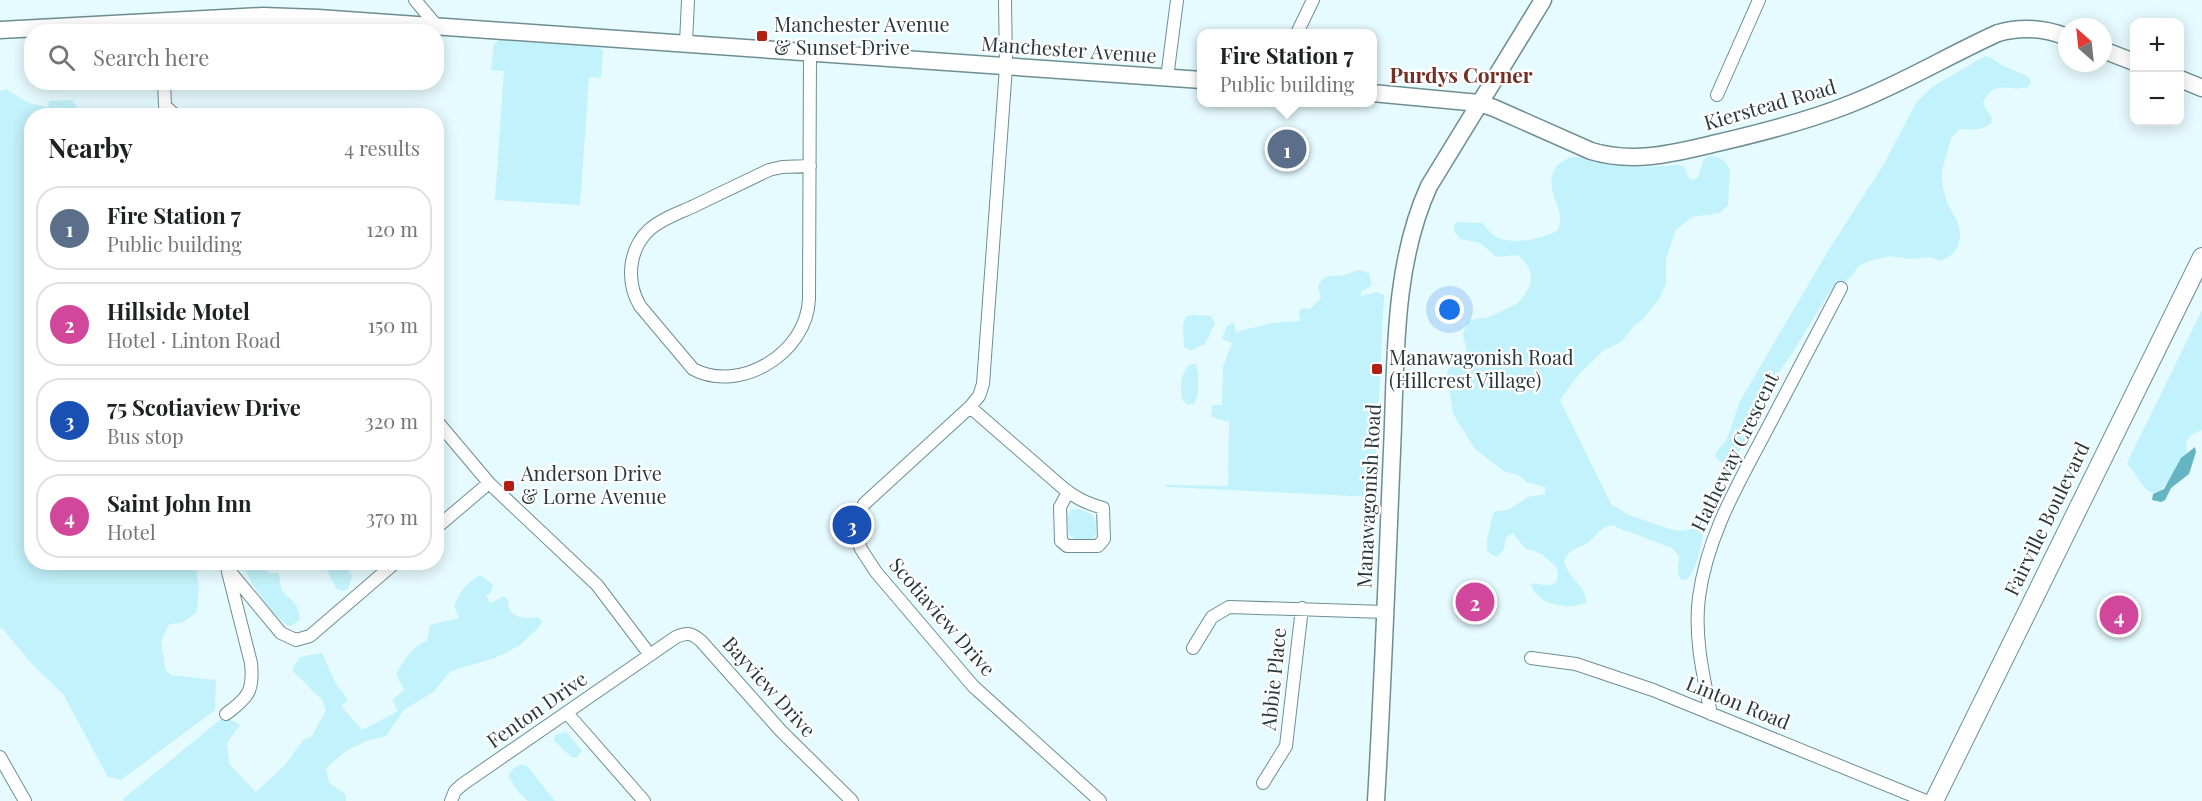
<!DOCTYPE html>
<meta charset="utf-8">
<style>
:root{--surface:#fff;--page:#f6f6f6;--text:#202124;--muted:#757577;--line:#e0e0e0;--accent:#2563eb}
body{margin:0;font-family:"Playfair Display",serif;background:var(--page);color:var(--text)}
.controls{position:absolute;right:18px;top:18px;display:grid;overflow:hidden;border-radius:12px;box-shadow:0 3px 15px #0003}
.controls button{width:54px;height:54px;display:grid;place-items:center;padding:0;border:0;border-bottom:2px solid var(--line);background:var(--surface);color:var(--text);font:30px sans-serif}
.compass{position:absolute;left:2058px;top:18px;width:54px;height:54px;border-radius:50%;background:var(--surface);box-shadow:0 3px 15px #0003;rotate:333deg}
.you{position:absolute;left:1450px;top:310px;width:21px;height:21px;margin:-15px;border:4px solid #fff;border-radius:50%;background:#1a73e8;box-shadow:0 0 0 9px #1a73e833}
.badge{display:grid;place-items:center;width:39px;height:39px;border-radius:50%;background:var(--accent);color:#fff;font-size:20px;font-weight:700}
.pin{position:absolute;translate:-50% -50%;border:3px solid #fff;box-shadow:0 2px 6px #0006}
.popup{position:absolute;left:1197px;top:29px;width:180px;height:78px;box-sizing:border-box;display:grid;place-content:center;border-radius:12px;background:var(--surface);filter:drop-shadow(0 2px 4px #0005);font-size:20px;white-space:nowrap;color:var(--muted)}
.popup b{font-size:22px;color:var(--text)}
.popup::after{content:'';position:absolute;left:50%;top:100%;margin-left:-12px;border:12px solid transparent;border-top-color:var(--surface)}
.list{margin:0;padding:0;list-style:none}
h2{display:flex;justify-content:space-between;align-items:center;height:78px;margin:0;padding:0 24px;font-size:26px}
h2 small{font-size:20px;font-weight:400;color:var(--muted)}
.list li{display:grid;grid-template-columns:39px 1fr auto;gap:18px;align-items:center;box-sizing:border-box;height:84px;margin:0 12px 12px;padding:0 12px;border:2px solid var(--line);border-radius:24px}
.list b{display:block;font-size:22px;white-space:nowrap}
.list p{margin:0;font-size:20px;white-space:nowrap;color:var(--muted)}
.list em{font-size:20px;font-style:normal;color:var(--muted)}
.icon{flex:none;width:33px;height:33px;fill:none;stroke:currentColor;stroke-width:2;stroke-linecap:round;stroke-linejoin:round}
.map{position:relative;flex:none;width:2202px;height:801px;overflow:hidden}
.search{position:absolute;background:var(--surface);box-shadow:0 3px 15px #0003;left:24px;top:24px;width:420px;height:66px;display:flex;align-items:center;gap:15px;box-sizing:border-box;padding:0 21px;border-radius:24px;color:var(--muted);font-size:22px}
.panel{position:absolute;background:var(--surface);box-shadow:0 3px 15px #0003;left:24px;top:108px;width:420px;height:462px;border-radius:24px}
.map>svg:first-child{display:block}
.green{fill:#c2f2fb}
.water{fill:#64b4c2}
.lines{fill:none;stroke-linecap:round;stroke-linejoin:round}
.street-casing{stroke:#6e8e94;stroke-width:14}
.secondary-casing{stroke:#6e8e94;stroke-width:19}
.primary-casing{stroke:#6e8e94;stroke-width:20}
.street{stroke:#fff;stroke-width:12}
.secondary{stroke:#fff;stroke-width:16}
.primary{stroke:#fff;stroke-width:18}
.poi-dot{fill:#b02113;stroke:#fff;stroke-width:2}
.labels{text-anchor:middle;stroke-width:4.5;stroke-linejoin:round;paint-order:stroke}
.poi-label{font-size:20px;fill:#2b383b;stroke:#fff;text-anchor:start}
.street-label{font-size:20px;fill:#2b383b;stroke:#fff}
.neighbourhood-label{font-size:21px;font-weight:bold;fill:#753026;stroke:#fff}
</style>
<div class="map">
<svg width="2202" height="801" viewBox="0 0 2202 801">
<rect width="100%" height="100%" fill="#e6fbff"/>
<!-- green -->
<path class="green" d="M 499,40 L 597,47 L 603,50 L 601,78 L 589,77 L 580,205 L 495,200 L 504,71 L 491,70 L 494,44 Z
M 1985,56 L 1990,57 L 2003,66 L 2025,75 L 2030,79 L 2031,82 L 2028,87 C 2015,92 1995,81 1987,96 C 1984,100 1983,100 1984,105 C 1985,109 1990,113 1992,118 L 1991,123 C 1981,131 1973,130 1960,129 L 1951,138 C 1949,152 1941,165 1942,179 C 1943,189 1945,199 1949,207 C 1951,211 1954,215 1956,219 C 1965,237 1958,256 1939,261 L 1930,257 L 1910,259 L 1890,256 L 1869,261 L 1859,266 L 1851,277 L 1837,286 L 1829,293 L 1789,358 L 1770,384 L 1740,450 L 1727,463 L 1719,461 L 1715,455 L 1716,453 L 1727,439 L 1740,401 L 1828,251 L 1884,164 L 1916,103 L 1932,87 Z
M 6,89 L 29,103 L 48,107 L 49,101 L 72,100 L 83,115 L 32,116 L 32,562 L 195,563 L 199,587 L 197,612 L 182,623 L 169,624 L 161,641 L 165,669 L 171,675 L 216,680 L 215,710 L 121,780 L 108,777 L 63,694 L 31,663 L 2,628 L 0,629 L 0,91 Z
M 1709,156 C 1719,156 1725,160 1730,169 L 1728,205 L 1720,213 L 1692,217 L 1676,230 L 1666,259 L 1666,284 L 1659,299 L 1643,319 L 1634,326 L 1622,341 L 1603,351 L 1578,375 L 1560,400 L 1611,504 L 1629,515 L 1666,528 L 1679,531 L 1689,530 L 1702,513 L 1706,511 L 1708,513 C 1704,527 1698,572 1687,579 L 1682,580 C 1674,573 1680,565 1679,556 L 1672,548 L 1611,525 C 1599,528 1596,537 1587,543 C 1576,550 1571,547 1564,561 C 1568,579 1588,587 1586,603 C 1567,609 1540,607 1531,585 L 1535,583 C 1543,585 1548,587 1556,582 L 1558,574 L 1556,567 L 1542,554 L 1525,548 L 1513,533 L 1506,537 L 1504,549 L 1497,557 L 1490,554 L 1487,549 L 1487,540 L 1493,514 L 1496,511 L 1508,510 L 1528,497 L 1545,494 L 1545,487 L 1527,482 L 1518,475 L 1504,471 L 1475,449 L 1453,414 L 1447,373 L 1449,368 L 1457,364 L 1467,354 L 1463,334 L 1468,321 C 1476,318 1483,319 1491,316 C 1497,314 1502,310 1508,308 C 1521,303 1524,297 1530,284 C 1534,274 1527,262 1518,255 L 1497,257 L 1480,243 L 1460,239 L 1455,232 L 1454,226 L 1457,222 L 1482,223 C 1487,227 1489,233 1495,236 C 1510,246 1544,239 1558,230 C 1566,211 1549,199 1552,177 C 1553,168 1561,161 1569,158 C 1578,155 1588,160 1596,162 C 1625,169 1650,167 1679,165 L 1684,167 L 1689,178 L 1693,180 L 1698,178 L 1704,159 Z
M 1359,270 L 1369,273 L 1372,284 L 1370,287 L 1361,291 L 1361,296 L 1377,292 L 1384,295 L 1374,497 L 1166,487 L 1165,485 L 1228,486 L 1229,422 L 1211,417 L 1212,405 L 1222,405 L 1223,367 L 1232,343 L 1222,339 L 1227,326 L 1234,322 L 1236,332 L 1272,323 L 1300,321 L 1299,311 L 1302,308 L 1310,309 L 1321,298 L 1318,286 C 1327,271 1332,278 1344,275 C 1349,274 1354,271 1359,270 Z
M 2202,310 L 2202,430 C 2190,434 2184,440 2187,453 C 2176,461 2163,504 2147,490 C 2142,486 2133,470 2127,463 Z
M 1192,315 L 1211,316 L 1215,323 L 1205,344 L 1191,351 L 1184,347 L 1183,324 L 1186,317 Z
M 1191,364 L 1196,364 C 1199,371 1199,393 1196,400 C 1195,404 1192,404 1188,405 L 1182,400 C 1180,386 1180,373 1191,364 Z
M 1078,509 C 1096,515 1096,516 1096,534 L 1092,540 L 1075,540 L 1068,533 L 1067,515 L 1071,510 Z
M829 523a11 11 0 1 1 22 0a11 11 0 1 1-22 0Z
M 243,563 L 265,563 L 268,573 L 278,573 C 281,579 279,582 281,587 C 284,599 300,599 300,620 L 291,626 L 287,625 C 269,611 250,585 243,563 Z
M 323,563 L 344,563 L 352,576 L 348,589 L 342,591 L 337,589 Z
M 480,575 L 493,585 L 491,592 L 486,596 L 490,603 L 504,596 L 508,600 C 507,618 524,619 538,617 L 542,621 L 540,626 L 519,646 L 495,658 L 451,671 L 433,692 L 404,710 L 386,736 L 366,741 L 346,751 L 326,768 L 329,783 L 346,795 L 346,801 L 124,801 L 123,799 L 133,791 L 225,716 L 240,725 L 227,743 L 229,764 L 256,792 L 285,765 L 303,740 L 312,736 L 326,710 L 322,700 L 292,670 L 300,657 L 322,653 L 336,684 L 348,700 L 341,706 L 362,730 L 398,711 L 392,700 L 404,690 L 396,674 C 405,660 411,647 427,641 L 430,625 L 459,618 L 454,606 C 461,591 465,584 480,575 Z
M 566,732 L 582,751 L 577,757 L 572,757 L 554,741 L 555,735 Z
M 520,765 L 524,765 L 528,767 L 555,801 L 528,801 L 519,793 L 508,776 L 514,768 Z"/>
<!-- water -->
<path class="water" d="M 2195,447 L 2196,452 L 2189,474 L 2171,488 L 2165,500 L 2161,502 L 2152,500 L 2153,494 L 2164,489 L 2181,458 Z"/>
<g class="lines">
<!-- street casing -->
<g class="street-casing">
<path id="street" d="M 415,0 L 436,25
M 1005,0 L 1006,67 L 983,384 L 979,396 L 970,407 L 864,504 L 858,521 L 858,540 L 861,549 L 876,572 L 973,686 L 1100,801
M 1297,33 L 1313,0
M 686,43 L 688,0
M 1167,78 L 1177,0
M 164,82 L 165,106 L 176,116
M 1717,95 L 1759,0
M 810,166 L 782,167 L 769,170 C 744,182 719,194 694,206 C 679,213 661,219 649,230 C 628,250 626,282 640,306 L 693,369 C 740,394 807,353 809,299 L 810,52
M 970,407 L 1062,487 C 1075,498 1086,503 1103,508 L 1104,539 L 1098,546 L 1067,546 L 1061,541 L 1060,507 L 1068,492
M 436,420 L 489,483 L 597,585 L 650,655
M 436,528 L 489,483
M 227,568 L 281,633 L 296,640 L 310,636 L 396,562
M 1193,648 L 1212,617 L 1229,607 L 1385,612
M 1531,658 L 1576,664 L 1653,690 L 1926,801
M 567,713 L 644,801
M 226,714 C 248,698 254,691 251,663 L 228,572
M 1711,714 C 1703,675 1694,636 1699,597 C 1707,537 1737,486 1765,433 C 1790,385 1815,337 1841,288
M 0,757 L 25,801
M 1263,783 L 1286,746 L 1302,608
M 451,801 L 455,791 L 463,784 L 676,637 C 687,632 692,633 701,641 L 781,731 L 852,801"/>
</g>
<!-- secondary casing -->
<g class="secondary-casing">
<path id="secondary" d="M 0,30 L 263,16 L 318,18 L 1202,80
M 2103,50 L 2134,62
M 2180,79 L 2202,88
M 1372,93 L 1479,103 L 1494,108 L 1591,151 C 1634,164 1675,153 1717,143 C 1760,133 1804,122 1845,106 C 1898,86 1947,56 1998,33 C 2022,26 2044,28 2067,37
M 1376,801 C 1383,684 1387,567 1392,451 C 1396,364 1392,267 1429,186 L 1543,0"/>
</g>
<!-- primary casing -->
<g class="primary-casing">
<path id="primary" d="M 1934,801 L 2202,257"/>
</g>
<!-- street -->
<use href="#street" class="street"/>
<!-- secondary -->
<use href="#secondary" class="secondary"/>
<!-- primary -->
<use href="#primary" class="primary"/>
</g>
<!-- markers -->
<g class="poi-dot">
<rect x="756" y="30" width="12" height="12" rx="3"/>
<rect x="1371" y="363" width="12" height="12" rx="3"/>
<rect x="503" y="480" width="12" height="12" rx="3"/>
</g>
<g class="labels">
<!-- poi labels -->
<g class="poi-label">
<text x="774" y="32">Manchester Avenue<tspan x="774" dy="23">&amp; Sunset Drive</tspan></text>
<text x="1389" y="365">Manawagonish Road<tspan x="1389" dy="23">(Hillcrest Village)</tspan></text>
<text x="521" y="481">Anderson Drive<tspan x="521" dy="23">&amp; Lorne Avenue</tspan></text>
</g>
<!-- street labels -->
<g class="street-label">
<text transform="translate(1069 50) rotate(4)" y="7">Manchester Avenue</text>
<text transform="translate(1770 105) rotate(-16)" y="7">Kierstead Road</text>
<text transform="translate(1735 452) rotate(-64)" y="7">Hatheway Crescent</text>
<text transform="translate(1369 496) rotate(-87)" y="7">Manawagonish Road</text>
<text transform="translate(2047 519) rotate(-64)" y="7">Fairville Boulevard</text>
<text transform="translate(942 617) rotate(49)" y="7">Scotiaview Drive</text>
<text transform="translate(1274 679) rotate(-84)" y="7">Abbie Place</text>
<text transform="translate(769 687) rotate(48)" y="7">Bayview Drive</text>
<text transform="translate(1738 703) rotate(22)" y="7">Linton Road</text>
<text transform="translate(537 710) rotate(-35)" y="7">Fenton Drive</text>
</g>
<!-- neighbourhood labels -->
<g class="neighbourhood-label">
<text x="1461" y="83">Purdys Corner</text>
</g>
</g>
</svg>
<div class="controls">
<button>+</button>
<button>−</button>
</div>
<svg class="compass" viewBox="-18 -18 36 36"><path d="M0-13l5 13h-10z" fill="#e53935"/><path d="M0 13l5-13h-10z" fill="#757577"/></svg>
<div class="you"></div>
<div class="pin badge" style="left:1287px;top:149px;background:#5c6f8a">1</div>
<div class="popup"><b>Fire Station 7</b>Public building</div>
<div class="pin badge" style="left:1475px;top:602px;background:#d1479c">2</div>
<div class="pin badge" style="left:852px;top:525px;background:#1a4fb4">3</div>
<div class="pin badge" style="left:2119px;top:615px;background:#d1479c">4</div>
<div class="search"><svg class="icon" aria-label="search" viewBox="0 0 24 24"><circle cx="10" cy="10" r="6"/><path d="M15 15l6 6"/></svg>Search here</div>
<section class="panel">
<h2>Nearby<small>4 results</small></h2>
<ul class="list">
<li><span class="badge" style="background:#5c6f8a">1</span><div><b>Fire Station 7</b><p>Public building</p></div><em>120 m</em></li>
<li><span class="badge" style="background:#d1479c">2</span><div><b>Hillside Motel</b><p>Hotel · Linton Road</p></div><em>150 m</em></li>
<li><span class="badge" style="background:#1a4fb4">3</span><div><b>75 Scotiaview Drive</b><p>Bus stop</p></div><em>320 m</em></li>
<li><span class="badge" style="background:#d1479c">4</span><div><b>Saint John Inn</b><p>Hotel</p></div><em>370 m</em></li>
</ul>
</section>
</div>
